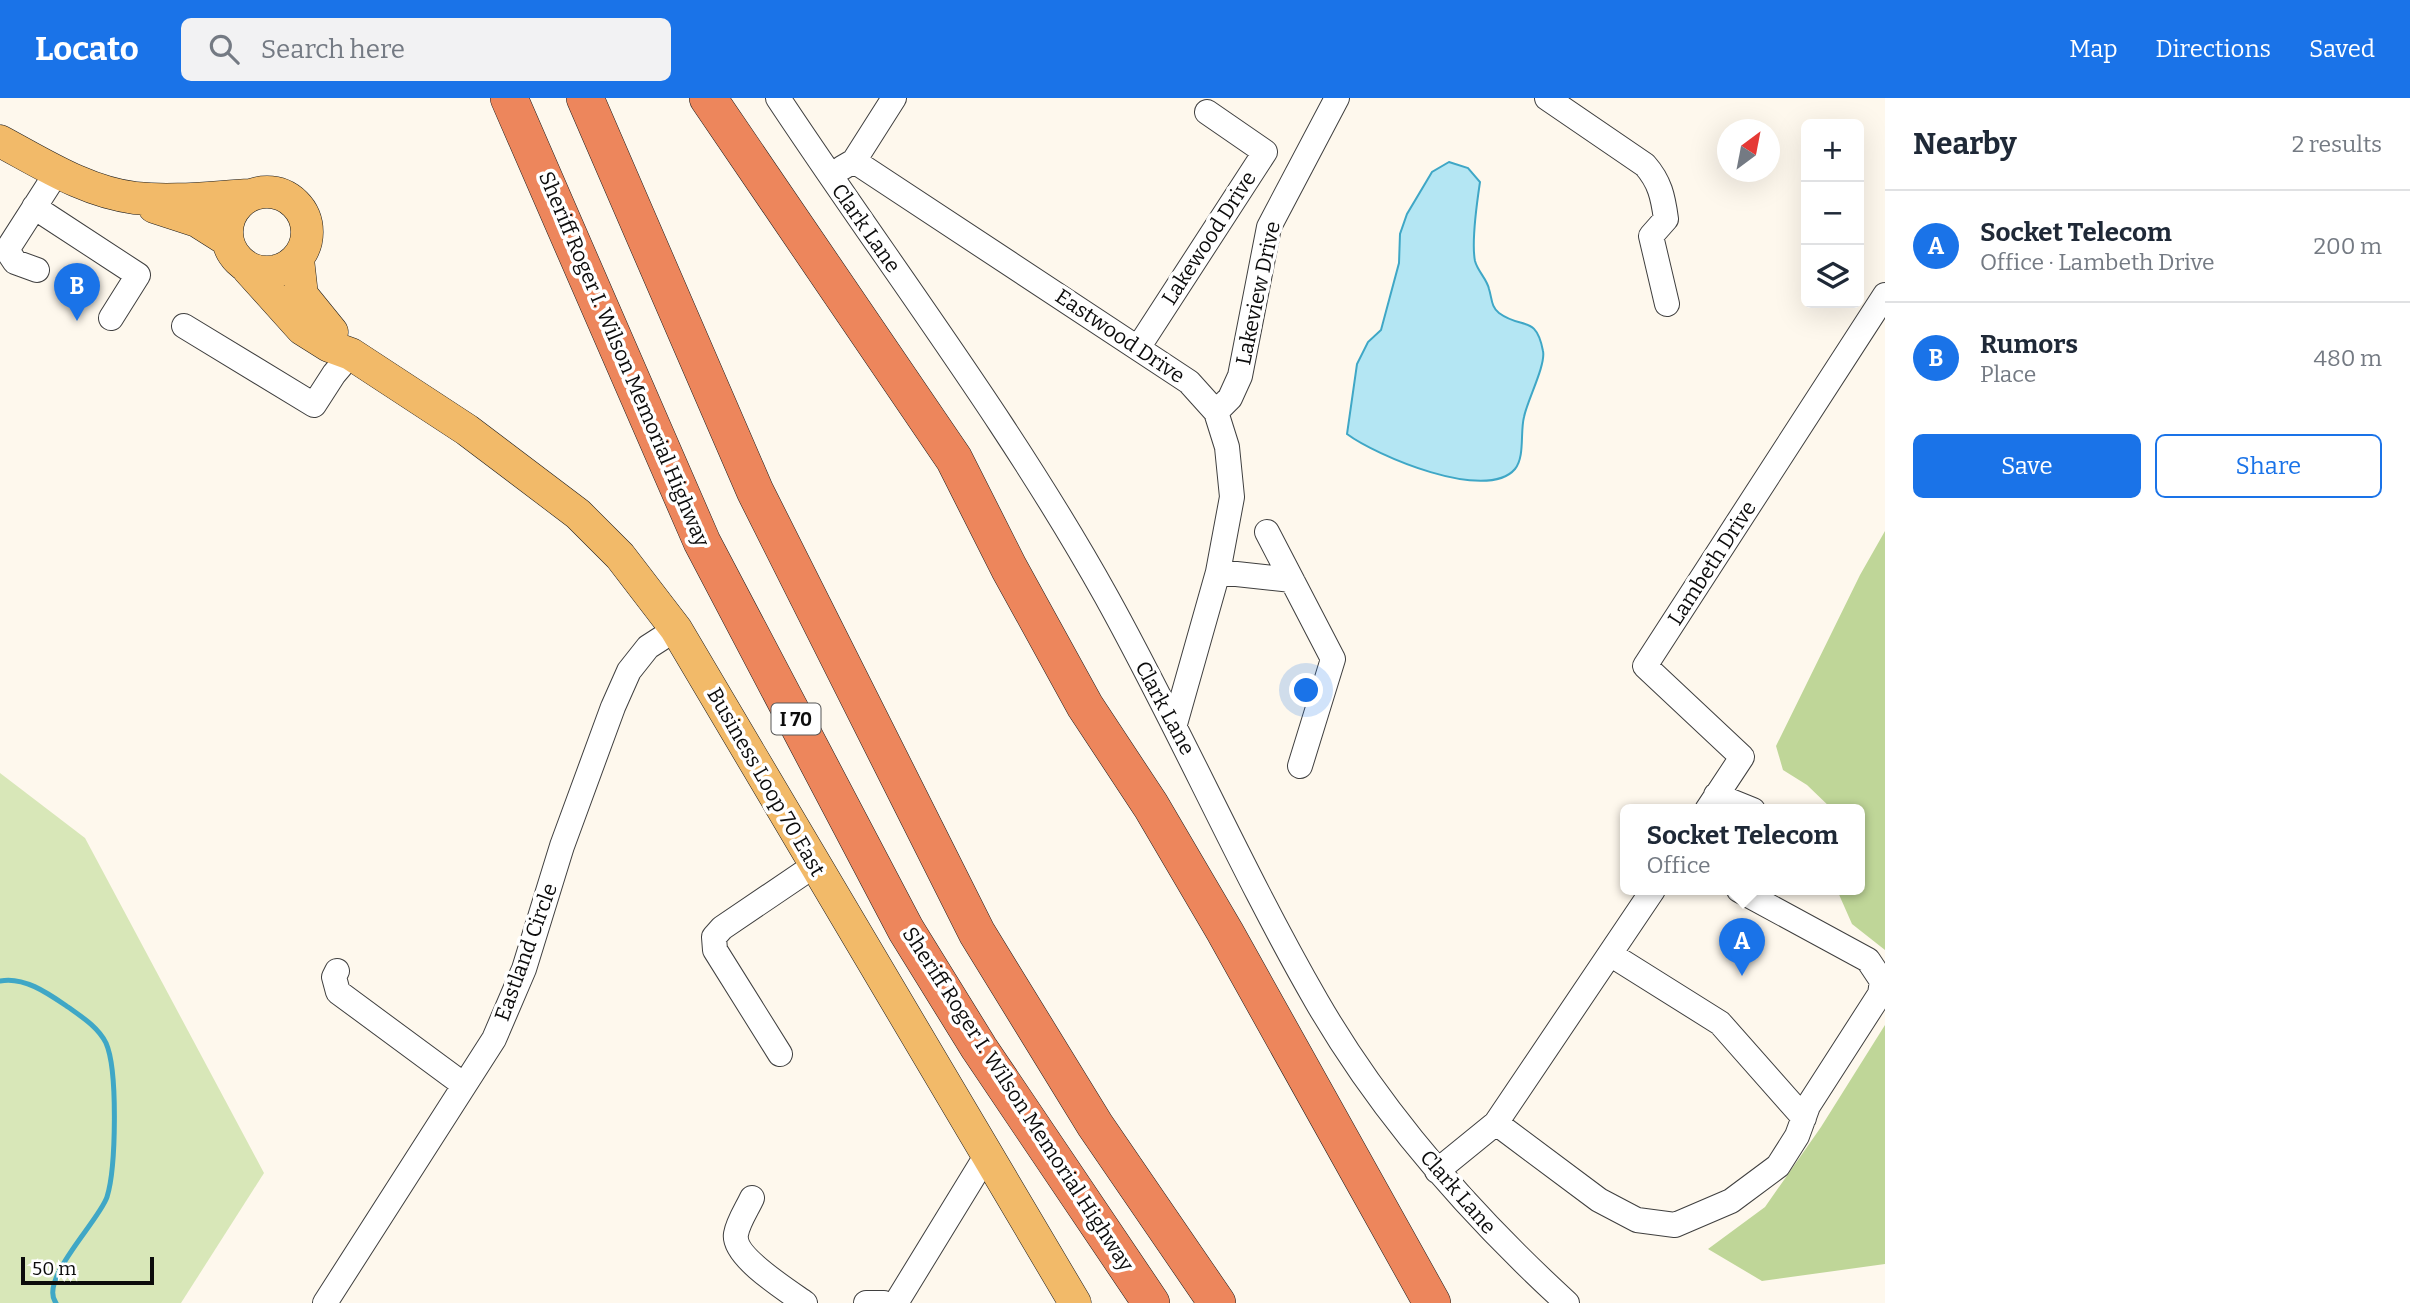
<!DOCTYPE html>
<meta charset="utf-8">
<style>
:root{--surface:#fff;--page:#f2f2f3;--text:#1f2937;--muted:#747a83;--line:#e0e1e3;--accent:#1a73e8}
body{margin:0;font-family:Bitter,serif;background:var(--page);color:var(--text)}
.controls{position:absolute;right:21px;top:21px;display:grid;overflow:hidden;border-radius:10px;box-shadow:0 7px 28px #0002}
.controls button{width:63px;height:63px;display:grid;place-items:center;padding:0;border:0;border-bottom:2px solid var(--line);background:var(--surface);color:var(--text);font:35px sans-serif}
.compass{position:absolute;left:1717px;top:21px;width:63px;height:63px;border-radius:50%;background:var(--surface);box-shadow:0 7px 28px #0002;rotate:32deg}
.scale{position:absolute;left:21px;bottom:18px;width:133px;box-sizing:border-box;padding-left:7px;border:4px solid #0c0c0c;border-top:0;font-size:19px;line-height:24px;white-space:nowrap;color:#0c0c0c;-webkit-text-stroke:5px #fff;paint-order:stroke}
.you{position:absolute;left:1307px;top:593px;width:24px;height:24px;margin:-18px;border:5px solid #fff;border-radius:50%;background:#1a73e8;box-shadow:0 0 0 10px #1a73e833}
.badge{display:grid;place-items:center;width:46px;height:46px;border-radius:50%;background:var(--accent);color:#fff;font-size:23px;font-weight:700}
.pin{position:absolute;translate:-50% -58px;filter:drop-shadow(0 2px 4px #0008)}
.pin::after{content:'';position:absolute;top:37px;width:24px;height:21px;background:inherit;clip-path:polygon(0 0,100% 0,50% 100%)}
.popup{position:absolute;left:1620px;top:706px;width:245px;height:91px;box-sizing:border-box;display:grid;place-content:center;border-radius:10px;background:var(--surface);filter:drop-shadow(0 2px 5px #0005);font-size:23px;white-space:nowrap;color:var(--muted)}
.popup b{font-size:26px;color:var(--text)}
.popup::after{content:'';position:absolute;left:50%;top:100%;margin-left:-14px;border:14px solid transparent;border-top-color:var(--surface)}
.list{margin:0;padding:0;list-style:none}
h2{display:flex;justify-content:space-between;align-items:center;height:91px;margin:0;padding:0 28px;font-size:30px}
h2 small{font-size:23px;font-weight:400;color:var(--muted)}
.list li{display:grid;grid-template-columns:46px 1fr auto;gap:21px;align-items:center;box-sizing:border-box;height:112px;padding:0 28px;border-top:2px solid var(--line)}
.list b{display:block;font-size:26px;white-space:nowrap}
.list p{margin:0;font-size:23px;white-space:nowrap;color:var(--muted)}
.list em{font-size:23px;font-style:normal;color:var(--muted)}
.actions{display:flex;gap:14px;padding:21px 28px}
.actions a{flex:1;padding:16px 0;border:2px solid var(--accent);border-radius:10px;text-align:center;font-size:24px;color:var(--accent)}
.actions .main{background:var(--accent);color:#fff}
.icon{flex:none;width:38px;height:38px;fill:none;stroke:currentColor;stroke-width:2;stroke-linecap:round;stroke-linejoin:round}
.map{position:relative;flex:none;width:1885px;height:1205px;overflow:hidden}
header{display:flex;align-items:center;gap:42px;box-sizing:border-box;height:98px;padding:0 35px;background:var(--accent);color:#fff}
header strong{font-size:33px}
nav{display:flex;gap:38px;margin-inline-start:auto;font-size:24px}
.search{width:490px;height:63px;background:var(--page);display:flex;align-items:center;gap:18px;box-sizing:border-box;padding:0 24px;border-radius:10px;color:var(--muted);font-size:26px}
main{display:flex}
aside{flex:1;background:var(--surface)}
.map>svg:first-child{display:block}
.green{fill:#d8e7b8}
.forest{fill:#bfd698}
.water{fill:#b4e6f3;stroke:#3fa7c6;stroke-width:2}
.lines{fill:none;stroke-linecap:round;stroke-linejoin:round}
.stream{stroke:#3fa7c6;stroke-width:5}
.minor-casing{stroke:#3f3f3f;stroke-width:26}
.major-casing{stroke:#1d1d1d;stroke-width:33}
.highway-casing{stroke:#1d1d1d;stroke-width:38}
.minor{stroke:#fff;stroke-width:24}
.major{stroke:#f2ba69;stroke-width:32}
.highway{stroke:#ed865c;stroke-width:37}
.labels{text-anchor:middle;stroke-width:7;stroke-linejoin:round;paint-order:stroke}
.shield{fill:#fff;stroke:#555;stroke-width:2}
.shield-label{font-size:19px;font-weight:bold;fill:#0c0c0c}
.street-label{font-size:21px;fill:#0c0c0c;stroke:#fff}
</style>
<header>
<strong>Locato</strong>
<div class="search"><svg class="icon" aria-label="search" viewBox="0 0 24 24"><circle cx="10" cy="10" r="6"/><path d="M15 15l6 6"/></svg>Search here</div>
<nav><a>Map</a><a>Directions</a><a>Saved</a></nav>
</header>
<main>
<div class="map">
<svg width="1885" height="1205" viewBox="0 0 1885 1205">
<rect width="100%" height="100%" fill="#fef8ed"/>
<!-- green -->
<path class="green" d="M 0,675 L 85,740 L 264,1075 L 181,1205 L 0,1205 Z"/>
<!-- forest -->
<path class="forest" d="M 1885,433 L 1885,852 L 1852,826 L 1837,792 L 1859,792 L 1859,712 L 1833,712 L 1807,687 L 1783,672 L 1776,648 L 1860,477 Z
M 1885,927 L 1885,1166 L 1762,1183 L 1708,1151 L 1765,1109 L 1821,1029 Z"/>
<!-- water -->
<path class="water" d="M 1449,64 L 1468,70 L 1480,84 C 1477,104 1471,143 1475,163 C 1478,174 1487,181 1489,191 C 1492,200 1491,209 1499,215 C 1522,232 1536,216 1543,253 C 1546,267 1527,303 1524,319 C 1520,334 1525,359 1515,371 C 1486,405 1375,357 1347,336 L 1357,266 L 1368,244 L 1381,232 L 1399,165 L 1400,136 L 1407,116 L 1432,74 Z"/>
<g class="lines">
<!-- stream -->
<path class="stream" d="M 0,883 C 24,878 49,896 68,909 C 82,919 98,929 106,945 C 118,972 116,1070 107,1099 C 99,1123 38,1182 56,1205"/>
<!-- minor casing -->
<g class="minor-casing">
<path id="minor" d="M 778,0 C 888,166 1009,324 1106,498 C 1180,631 1241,772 1317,904 C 1383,1018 1471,1117 1567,1205
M 1547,0 L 1645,67 C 1660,84 1663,99 1666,121 L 1651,138 L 1667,206
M 854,63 L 1189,284 L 1216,314 L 1227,349 L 1232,399 L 1218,474 L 1175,626
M 842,70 L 854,63 L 894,0
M 34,109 L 138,177 L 111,220
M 37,172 L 15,164 L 7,152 L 57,74
M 184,228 L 314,307 L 334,276 L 351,256
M 1138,250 L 1265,54 L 1207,14
M 1216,314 L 1230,300 L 1240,278 L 1269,129 L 1337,0
M 1267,434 L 1333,561 L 1300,668
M 1218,474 L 1292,482
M 1716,697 L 1753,712
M 1707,712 L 1742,659 L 1645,568 L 1885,197
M 1610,856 L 1720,925 L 1804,1020
M 337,873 L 334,879 L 338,894 L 464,987
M 780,956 L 715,852 L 714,839 L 722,830 L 815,767
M 1496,1025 L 1599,1102 L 1637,1122 L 1675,1127 L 1731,1103 L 1778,1068 L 1797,1038 L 1808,1008 L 1880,896 L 1882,883 L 1868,862 L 1739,792
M 1437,1073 L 1496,1025 L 1653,792
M 752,1100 C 747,1111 738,1124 736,1136 C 732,1158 788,1193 805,1205
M 325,1205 L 494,941 L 524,871 L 562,748 L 613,609 L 629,573 L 648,549 L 676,531
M 866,1205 L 884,1205
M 896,1205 L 986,1058"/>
</g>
<!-- major casing -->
<g class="major-casing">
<path id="major" d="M 0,43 C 43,66 86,94 135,100 C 173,104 212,99 250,97
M227 134a40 40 0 1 1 80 0a40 40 0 1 1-80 0Z
M 154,109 L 197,123 L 227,142
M 298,161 L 302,197 L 332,234
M 248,171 L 302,231 L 329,248 L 351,256 L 467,332 L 578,416 L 620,458 L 676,531 L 1075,1205"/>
</g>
<!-- highway casing -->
<g class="highway-casing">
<path id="highway" d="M 509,0 L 702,444 L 906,832 L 979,950 L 1151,1205
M 585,0 L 755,393 L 977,835 L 1095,1027 L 1217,1205
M 708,0 L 954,361 L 1009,470 L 1085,608 L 1151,708 L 1225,834 L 1432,1205"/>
</g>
<!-- minor -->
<use href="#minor" class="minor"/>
<!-- major -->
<use href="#major" class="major"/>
<!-- highway -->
<use href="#highway" class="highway"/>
</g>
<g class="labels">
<!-- shield labels -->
<rect class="shield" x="771.5" y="605.5" width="49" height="31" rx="5"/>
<g class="shield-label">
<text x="796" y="628">I 70</text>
</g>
<!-- street labels -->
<g class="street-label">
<text transform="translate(866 130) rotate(55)" y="7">Clark Lane</text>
<text transform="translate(1209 140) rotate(-57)" y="7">Lakewood Drive</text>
<text transform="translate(1258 195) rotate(-78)" y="7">Lakeview Drive</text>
<text transform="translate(1120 238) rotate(34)" y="7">Eastwood Drive</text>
<text transform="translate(624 261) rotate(67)" y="7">Sheriff Roger I. Wilson Memorial Highway</text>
<text transform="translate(1712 465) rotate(-57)" y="7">Lambeth Drive</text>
<text transform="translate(1165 610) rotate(62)" y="7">Clark Lane</text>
<text transform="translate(766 684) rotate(60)" y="7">Business Loop 70 East</text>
<text transform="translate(526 854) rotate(-70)" y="7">Eastland Circle</text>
<text transform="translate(1018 1001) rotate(57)" y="7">Sheriff Roger I. Wilson Memorial Highway</text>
<text transform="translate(1458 1094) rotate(49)" y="7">Clark Lane</text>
</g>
</g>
</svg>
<div class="controls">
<button>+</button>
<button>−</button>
<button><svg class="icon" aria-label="layers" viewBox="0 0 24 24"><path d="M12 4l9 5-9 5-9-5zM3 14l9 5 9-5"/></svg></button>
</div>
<svg class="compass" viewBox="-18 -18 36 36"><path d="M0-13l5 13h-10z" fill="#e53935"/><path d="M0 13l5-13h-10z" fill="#747a83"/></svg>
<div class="scale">50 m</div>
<div class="you"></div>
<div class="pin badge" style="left:1742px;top:878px">A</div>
<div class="popup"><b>Socket Telecom</b>Office</div>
<div class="pin badge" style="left:77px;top:223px">B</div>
</div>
<aside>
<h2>Nearby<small>2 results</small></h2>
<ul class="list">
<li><span class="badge">A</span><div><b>Socket Telecom</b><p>Office · Lambeth Drive</p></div><em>200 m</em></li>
<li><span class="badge">B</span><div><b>Rumors</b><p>Place</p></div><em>480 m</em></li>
</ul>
<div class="actions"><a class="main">Save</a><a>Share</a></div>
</aside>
</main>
